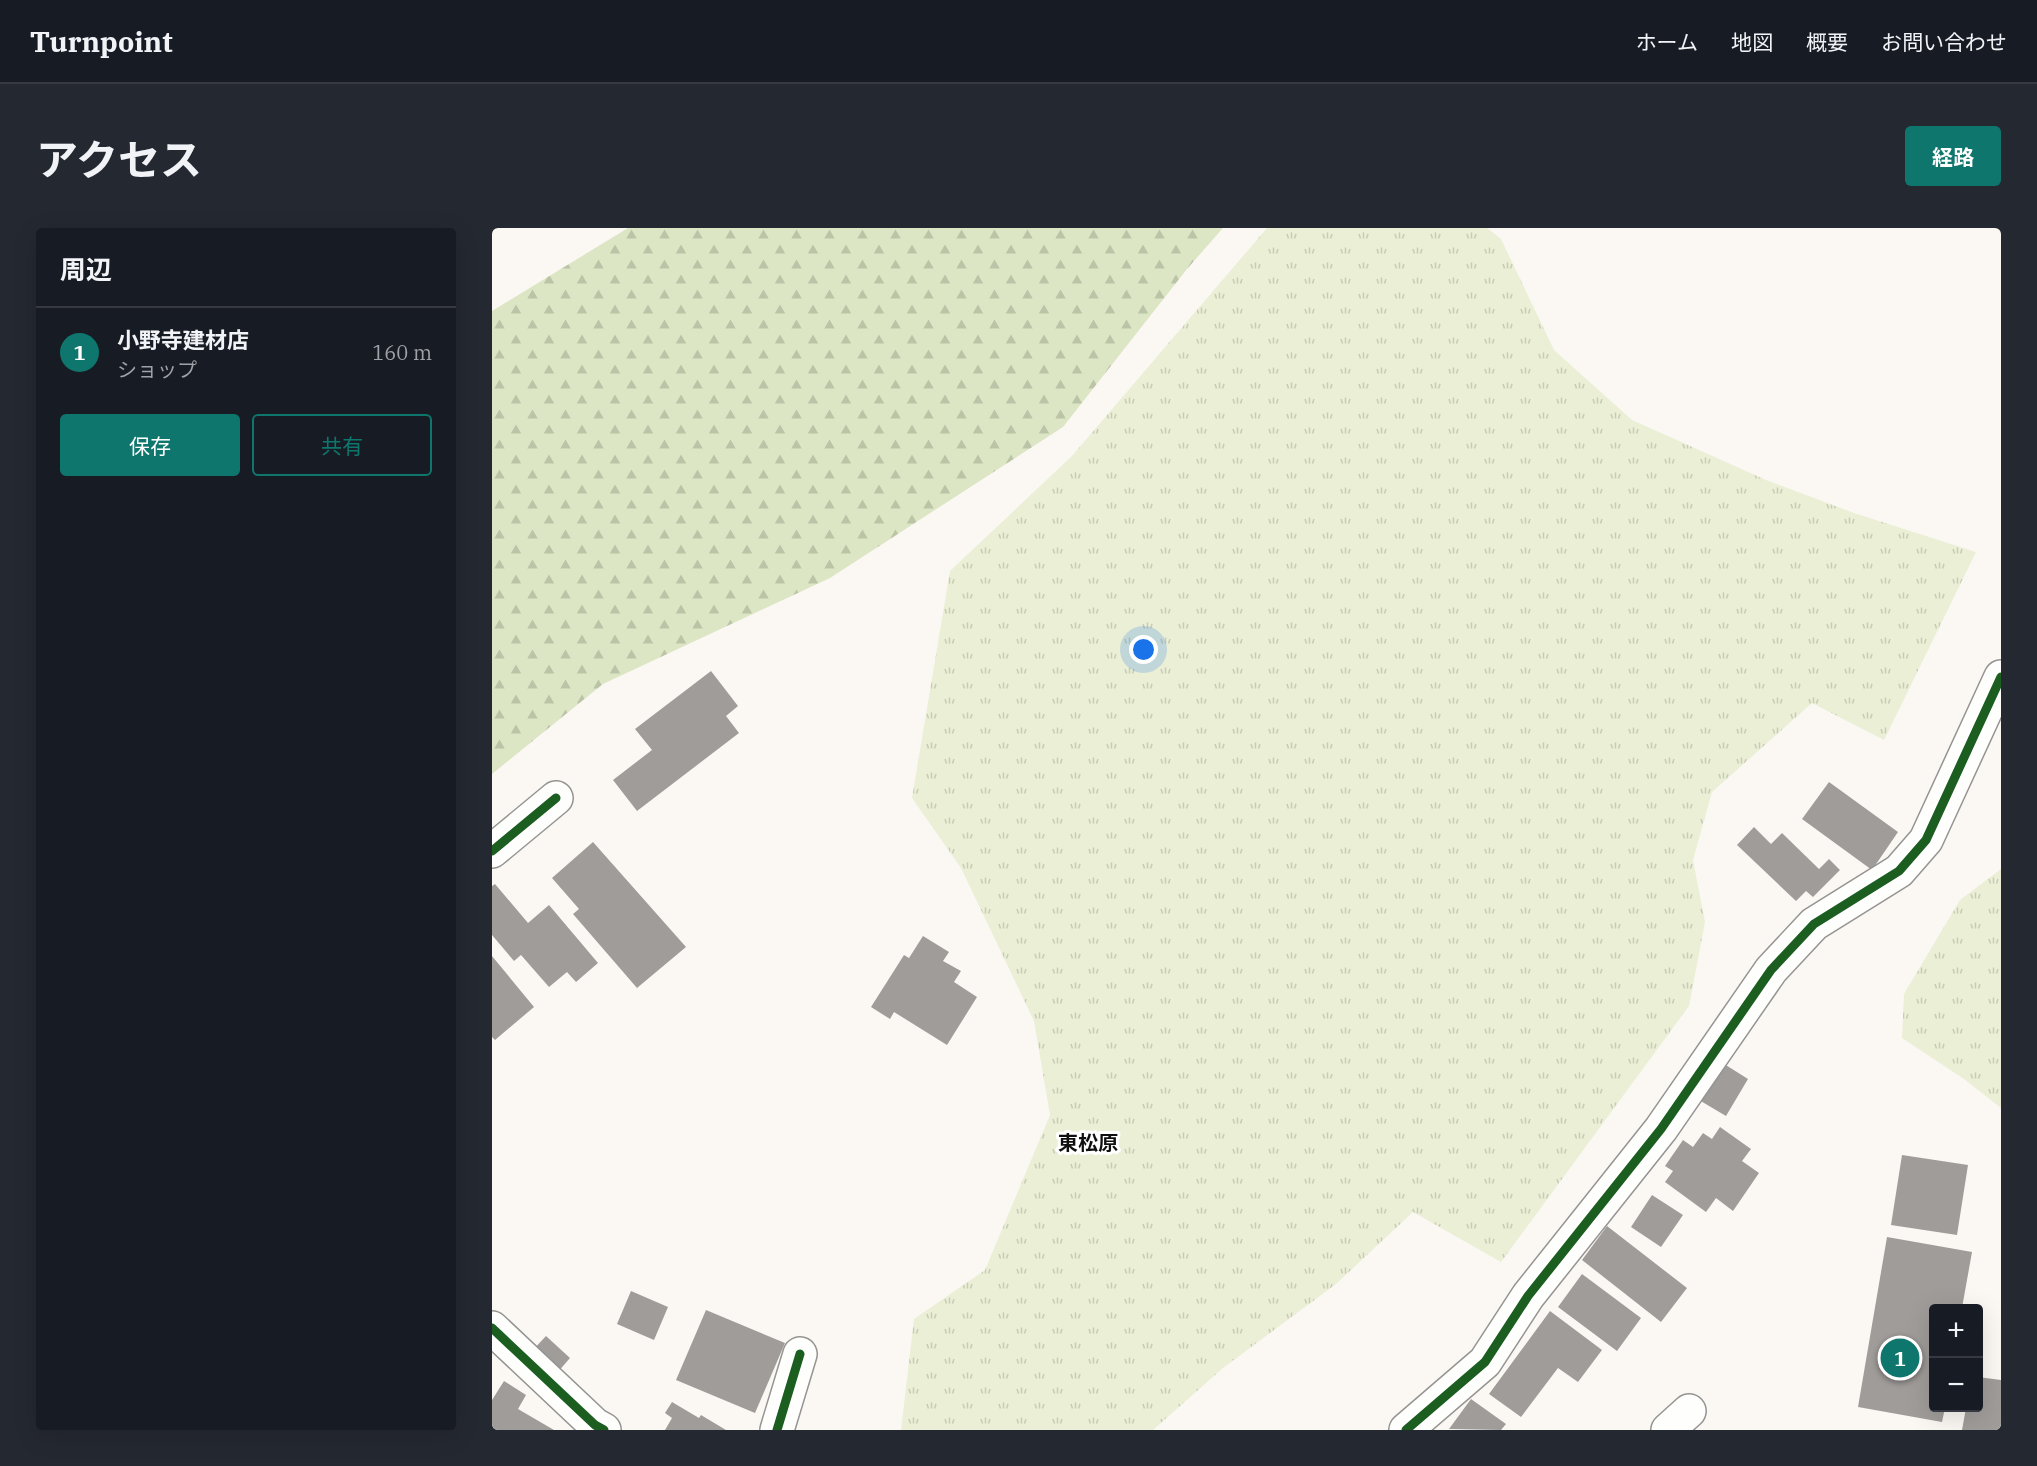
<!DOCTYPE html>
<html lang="ja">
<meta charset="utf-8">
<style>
:root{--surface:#171b24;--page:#242831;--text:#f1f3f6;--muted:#9ea1a6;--line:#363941;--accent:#0f766e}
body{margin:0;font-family:"IBM Plex Serif","Noto Sans JP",serif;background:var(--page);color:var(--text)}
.controls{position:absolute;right:18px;bottom:18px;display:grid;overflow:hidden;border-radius:6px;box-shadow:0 6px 24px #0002}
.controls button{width:54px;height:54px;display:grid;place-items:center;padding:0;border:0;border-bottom:2px solid var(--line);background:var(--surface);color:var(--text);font:30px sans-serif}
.you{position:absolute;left:652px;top:422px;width:21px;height:21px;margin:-15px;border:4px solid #fff;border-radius:50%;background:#1a73e8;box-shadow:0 0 0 9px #1a73e833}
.badge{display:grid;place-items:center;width:39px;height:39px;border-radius:50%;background:var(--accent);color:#fff;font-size:20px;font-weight:700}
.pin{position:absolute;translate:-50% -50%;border:3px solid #fff;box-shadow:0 2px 6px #0006}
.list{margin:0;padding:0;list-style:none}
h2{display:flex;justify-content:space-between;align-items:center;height:78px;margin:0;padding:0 24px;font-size:26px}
h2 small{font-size:20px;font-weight:400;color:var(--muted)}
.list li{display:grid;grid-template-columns:39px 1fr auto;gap:18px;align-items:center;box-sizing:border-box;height:90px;padding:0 24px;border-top:2px solid var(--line)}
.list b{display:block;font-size:22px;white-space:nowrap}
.list p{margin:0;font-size:20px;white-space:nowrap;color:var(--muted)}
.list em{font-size:20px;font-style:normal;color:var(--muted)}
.actions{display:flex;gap:12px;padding:18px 24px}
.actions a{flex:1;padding:14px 0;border:2px solid var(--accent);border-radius:6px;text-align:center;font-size:21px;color:var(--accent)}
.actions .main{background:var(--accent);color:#fff}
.map{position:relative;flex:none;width:1509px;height:1202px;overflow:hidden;border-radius:6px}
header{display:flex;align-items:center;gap:36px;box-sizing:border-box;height:84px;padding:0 30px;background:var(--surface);border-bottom:2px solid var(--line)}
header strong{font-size:28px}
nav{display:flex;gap:33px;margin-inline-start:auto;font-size:21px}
.intro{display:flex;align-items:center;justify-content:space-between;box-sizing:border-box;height:144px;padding:0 36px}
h1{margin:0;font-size:42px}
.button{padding:15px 27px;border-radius:6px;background:var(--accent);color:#fff;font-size:21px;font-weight:700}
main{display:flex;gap:36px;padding:0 36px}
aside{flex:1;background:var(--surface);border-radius:6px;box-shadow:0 6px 24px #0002}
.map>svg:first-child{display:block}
.grass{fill:url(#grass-tufts)}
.forest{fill:url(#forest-firs)}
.building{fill:#9f9c9a}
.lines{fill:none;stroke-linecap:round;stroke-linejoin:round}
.minor-casing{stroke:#959492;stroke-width:36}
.minor{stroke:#fefefd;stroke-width:33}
.cycleway-casing{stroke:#fff;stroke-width:13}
.cycleway{stroke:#1b5e20;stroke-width:9}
.labels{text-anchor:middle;stroke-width:6;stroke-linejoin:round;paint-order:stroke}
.neighbourhood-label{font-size:20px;font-weight:bold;fill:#0f0f0f;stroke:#fff}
</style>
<header>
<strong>Turnpoint</strong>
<nav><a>ホーム</a><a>地図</a><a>概要</a><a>お問い合わせ</a></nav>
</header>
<div class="intro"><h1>アクセス</h1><a class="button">経路</a></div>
<main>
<aside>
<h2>周辺<small></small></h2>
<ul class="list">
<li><span class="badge">1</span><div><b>小野寺建材店</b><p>ショップ</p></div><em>160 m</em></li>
</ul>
<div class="actions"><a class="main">保存</a><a>共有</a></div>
</aside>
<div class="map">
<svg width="1509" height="1202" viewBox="0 0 1509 1202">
<defs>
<pattern id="grass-tufts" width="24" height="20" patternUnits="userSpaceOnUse" patternTransform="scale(1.5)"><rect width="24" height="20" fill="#eaefd5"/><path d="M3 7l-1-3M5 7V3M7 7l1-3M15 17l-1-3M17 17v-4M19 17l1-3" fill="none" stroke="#c8ccb6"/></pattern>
<pattern id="forest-firs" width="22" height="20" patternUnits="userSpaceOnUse" patternTransform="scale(1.5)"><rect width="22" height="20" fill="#dde6c4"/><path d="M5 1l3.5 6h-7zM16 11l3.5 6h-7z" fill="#bcc4a7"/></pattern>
</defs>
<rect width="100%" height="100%" fill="#fbf8f4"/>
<!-- grass -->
<path class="grass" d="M 775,0 L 995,0 L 1009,11 L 1062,122 L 1140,192 L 1274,252 L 1362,285 L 1484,324 L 1392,512 L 1320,475 L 1220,564 L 1201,632 L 1213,694 L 1197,778 L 1009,1034 L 921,984 L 844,1056 L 731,1140 L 661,1202 L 409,1202 L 422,1091 L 493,1042 L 558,887 L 542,793 L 469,640 L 420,570 L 458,343 L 580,228 Z
M 1509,641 L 1509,880 L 1472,851 L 1410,810 L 1412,766 L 1468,672 Z"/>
<!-- forest -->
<path class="forest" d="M 136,0 L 731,0 L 695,41 L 571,199 L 338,350 L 111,456 L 0,546 L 0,83 Z"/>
<!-- building -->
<path class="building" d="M 219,443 L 246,478 L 234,488 L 247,505 L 145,583 L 121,552 L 160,522 L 143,501 Z
M 1337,554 L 1406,604 L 1380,642 L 1310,591 Z
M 1262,599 L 1279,616 L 1290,605 L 1327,641 L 1337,631 L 1348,642 L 1321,669 L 1314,663 L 1304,673 L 1245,617 Z
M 101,614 L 194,719 L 145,760 L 81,686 L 87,681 L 60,650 Z
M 3,656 L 36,695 L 57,677 L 106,735 L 84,754 L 75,744 L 57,759 L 29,727 L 22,733 L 0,707 L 0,658 Z
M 431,708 L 457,724 L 451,733 L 469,743 L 462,754 L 485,769 L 455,817 L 402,784 L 398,791 L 379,779 L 412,727 L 417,730 Z
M 0,728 L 42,779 L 3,812 L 0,809 Z
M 1229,834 L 1256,851 L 1234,888 L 1207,872 Z
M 1228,899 L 1259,921 L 1250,933 L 1267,945 L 1241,983 L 1224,970 L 1214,984 L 1173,954 L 1181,943 L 1173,938 L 1191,912 L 1201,919 L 1211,905 L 1220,911 Z
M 1410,927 L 1476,937 L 1465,1007 L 1399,997 Z
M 1160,967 L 1191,987 L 1169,1019 L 1139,999 Z
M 1115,998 L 1195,1060 L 1169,1094 L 1090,1032 Z
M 1395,1009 L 1480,1024 L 1470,1080 L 1442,1080 L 1442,1180 L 1453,1180 L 1450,1194 L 1366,1179 Z
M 1090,1046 L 1149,1090 L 1125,1123 L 1066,1079 Z
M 139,1063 L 176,1079 L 162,1112 L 125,1096 Z
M 214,1082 L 293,1115 L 263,1185 L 184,1152 Z
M 1058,1083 L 1110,1122 L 1086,1154 L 1066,1140 L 1029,1189 L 997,1166 Z
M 54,1108 L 78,1130 L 65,1145 L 40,1123 Z
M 1486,1149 L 1509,1152 L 1509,1202 L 1470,1202 L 1474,1180 L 1486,1180 Z
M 12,1153 L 34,1167 L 26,1181 L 62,1202 L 0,1202 L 0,1172 Z
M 979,1171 L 1014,1196 L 1009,1202 L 957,1201 Z
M 180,1174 L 207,1190 L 209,1187 L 234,1202 L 173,1202 L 180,1190 L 173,1185 Z"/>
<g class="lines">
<!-- minor casing -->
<g class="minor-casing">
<path id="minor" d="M 0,623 L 64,570
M 0,1100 L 103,1197 L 112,1202
M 285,1202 L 308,1126
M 914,1202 L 993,1134 L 1036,1068 L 1169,901 L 1279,742 L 1322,696 L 1407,643 L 1434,612 L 1509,449
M 1176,1202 L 1197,1183"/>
</g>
<!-- minor -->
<use href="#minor" class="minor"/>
<!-- cycleway casing -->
<g class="cycleway-casing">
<path id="cycleway" d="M 0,623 L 64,570
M 0,1100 L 103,1197 L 112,1202
M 285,1202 L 308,1126
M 914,1202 L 993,1134 L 1036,1068 L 1169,901 L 1279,742 L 1322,696 L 1407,643 L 1434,612 L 1509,449"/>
</g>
<!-- cycleway -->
<use href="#cycleway" class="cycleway"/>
</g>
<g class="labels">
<!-- neighbourhood labels -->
<g class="neighbourhood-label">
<text x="596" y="922">東松原</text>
</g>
</g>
</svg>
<div class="controls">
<button>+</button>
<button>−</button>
</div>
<div class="you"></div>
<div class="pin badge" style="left:1408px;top:1130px">1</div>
</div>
</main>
